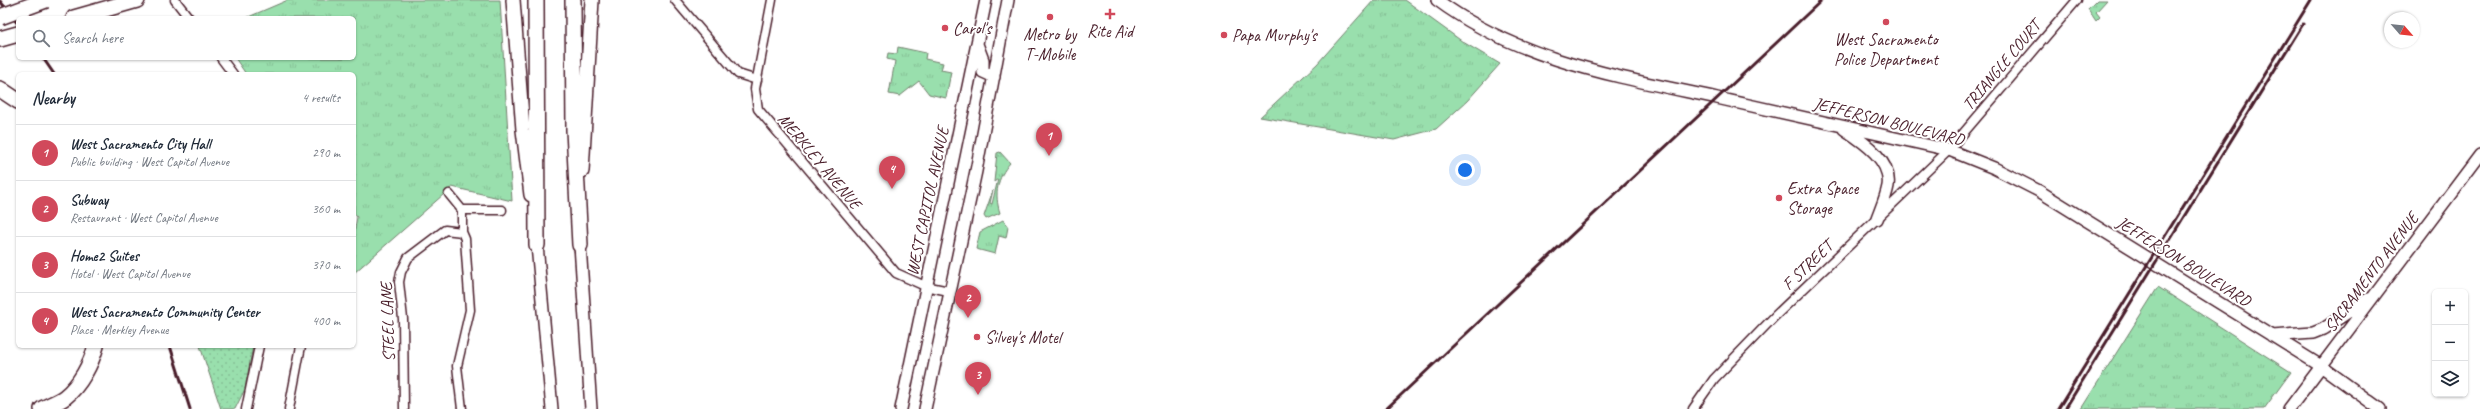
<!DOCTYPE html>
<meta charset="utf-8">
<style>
:root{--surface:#fff;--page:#f2f2f3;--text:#1f2937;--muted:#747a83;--line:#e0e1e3;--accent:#d1495b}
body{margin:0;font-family:Caveat,sans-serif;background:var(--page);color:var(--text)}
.controls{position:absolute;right:12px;bottom:12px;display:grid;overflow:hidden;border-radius:6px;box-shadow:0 1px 3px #0004}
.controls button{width:36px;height:36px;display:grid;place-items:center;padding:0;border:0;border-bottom:1px solid var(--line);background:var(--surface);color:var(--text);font:20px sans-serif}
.compass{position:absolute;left:2384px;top:12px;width:36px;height:36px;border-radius:50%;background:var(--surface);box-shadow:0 1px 3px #0004;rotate:118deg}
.you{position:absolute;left:1465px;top:170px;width:14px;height:14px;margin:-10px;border:3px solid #fff;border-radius:50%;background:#1a73e8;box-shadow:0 0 0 6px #1a73e833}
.badge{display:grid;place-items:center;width:26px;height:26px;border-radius:50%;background:var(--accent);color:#fff;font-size:13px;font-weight:700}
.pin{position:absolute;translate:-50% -33px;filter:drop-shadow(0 1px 2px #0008)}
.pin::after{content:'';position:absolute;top:21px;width:14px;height:12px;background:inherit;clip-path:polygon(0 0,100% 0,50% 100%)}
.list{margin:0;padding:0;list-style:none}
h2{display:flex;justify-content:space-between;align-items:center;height:52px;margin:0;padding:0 16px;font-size:17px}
h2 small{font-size:13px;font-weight:400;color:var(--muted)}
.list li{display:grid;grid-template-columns:26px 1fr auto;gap:12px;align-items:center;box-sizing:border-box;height:56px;padding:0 16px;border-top:1px solid var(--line)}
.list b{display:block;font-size:15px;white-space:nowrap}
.list p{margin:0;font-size:13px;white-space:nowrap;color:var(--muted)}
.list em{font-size:13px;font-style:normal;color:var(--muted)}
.icon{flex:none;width:22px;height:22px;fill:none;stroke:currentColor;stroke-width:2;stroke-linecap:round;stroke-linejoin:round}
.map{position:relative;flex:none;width:2480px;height:409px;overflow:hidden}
.search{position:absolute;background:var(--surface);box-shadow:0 1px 3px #0004;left:16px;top:16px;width:340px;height:44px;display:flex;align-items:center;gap:10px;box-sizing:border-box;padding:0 14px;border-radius:6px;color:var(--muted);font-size:15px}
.panel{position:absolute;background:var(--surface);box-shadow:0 1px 3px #0004;left:16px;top:72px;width:340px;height:276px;border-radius:6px}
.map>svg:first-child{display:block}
.grass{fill:url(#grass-tufts);stroke:#727f6c}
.park{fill:url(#park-dots);stroke:#727f6c}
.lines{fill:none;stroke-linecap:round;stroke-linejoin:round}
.street-casing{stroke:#4a1f2b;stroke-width:11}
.secondary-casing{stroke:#4a1f2b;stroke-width:14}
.primary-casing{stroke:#4a1f2b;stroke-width:16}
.highway-casing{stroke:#4a1f2b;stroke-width:18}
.street{stroke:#fff;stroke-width:8}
.secondary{stroke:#fff;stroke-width:11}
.primary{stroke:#fff;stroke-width:13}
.highway{stroke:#fff;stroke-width:15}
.rail{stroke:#4a1f2b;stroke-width:3}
.highway-bridge-casing{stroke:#4a1f2b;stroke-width:18;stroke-linecap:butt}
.highway-bridge{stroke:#fff;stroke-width:15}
.poi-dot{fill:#d1495b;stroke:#fff;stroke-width:1.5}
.labels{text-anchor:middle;stroke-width:4;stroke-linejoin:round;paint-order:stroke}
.poi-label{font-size:17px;fill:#4a1f2b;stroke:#fff;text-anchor:start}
.street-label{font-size:17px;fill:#4a1f2b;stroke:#fff}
</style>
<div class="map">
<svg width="2480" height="409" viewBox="0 0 2480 409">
<defs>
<pattern id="grass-tufts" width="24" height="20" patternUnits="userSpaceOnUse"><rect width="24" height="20" fill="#99dfad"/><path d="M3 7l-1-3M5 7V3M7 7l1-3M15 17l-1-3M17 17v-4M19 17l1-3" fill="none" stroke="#85bf95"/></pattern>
<pattern id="park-dots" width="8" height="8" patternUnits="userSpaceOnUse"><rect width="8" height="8" fill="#99dfad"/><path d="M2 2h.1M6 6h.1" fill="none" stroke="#85bf95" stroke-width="1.8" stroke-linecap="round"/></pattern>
</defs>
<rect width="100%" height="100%" fill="#fff"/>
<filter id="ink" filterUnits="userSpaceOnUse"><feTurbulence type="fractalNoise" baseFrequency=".025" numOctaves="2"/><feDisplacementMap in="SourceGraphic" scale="8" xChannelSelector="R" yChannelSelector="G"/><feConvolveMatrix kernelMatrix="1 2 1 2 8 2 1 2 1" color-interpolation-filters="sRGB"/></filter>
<g filter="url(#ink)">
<!-- grass -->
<path class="grass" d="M 288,0 L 500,0 L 512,201 L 452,187 L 354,273 L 354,234 L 357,217 L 354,213 L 354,74 L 246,74 L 235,58 L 354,58 L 354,18 L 246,18 Z
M 1374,0 L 1405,0 L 1463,42 L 1500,64 L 1467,101 L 1436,129 L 1394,140 L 1260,117 L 1317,64 Z
M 2097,0 L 2107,0 L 2096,12 L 2100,17 L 2096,21 L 2088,9 Z
M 898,47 L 926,53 L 925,59 L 943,63 L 941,70 L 951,72 L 946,98 L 929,94 L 919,81 L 900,96 L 889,94 L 895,61 L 887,59 L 888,53 L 897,54 Z
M 1000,152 L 1010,163 C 997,178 994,194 1000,213 L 986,219 L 984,216 L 993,190 L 990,203 L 992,204 L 998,179 L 994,182 L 997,153 Z
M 1003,220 L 1008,227 L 1006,238 L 999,236 L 995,254 L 976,249 L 980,232 Z
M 2158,287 L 2291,372 L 2264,409 L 2081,409 Z"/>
<!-- park -->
<path class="park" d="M 200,346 L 253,346 L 245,389 L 235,409 L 221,409 Z"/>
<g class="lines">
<!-- street casing -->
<g class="street-casing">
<path id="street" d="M 175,0 L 189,18
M 675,0 L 738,74 L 757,80
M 772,0 L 755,89 L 758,109 L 896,273 L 925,286 L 949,291
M 221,58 L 233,74
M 449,194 L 462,210 L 462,232
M 462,210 L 502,210
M 246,409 L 259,346
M 289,409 L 301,346
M 404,409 L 403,319 L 399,282 L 401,272 L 408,258 L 445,230 L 462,232 L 465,239 L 470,310 L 457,366 L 462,409
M 1693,409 L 1714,379 L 1775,316 L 1949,150 L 2077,0"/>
</g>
<!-- secondary casing -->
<g class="secondary-casing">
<path id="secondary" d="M 1437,0 C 1519,61 1620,77 1717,98 C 1794,115 1872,133 1949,150 L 1994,168 L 2039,191 L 2321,366 L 2380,409
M 977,44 L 983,60 L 983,72 L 994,77
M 1844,129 C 1862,141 1892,160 1888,186 C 1886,197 1881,208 1877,219
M 537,245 L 552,409
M 580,245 L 591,409
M 2272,336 L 2313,333 L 2323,329 L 2368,299
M 901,409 L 986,0
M 925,409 L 976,171 L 1008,0
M 2289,409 L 2480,155"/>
</g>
<!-- primary casing -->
<g class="primary-casing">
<path id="primary" d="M 513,0 L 523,130 L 531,195
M 582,171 L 592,0"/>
</g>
<!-- highway casing -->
<g class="highway-casing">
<path id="highway" d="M 536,0 L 537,245
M 573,0 L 574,130 L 580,245
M 74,18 L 137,0
M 0,39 L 18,34
M 0,89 L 18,101
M 42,409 C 49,405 59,402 65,397 C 80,385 91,364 96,346"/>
</g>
<!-- street -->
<use href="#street" class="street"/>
<!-- secondary -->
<use href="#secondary" class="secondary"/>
<!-- primary -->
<use href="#primary" class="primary"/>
<!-- highway -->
<use href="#highway" class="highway"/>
<!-- rail -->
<path class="rail" d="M 0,1 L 18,24
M 43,58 L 54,74
M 170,346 L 190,409
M 1386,409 L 1822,0
M 2058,409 L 2311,0
M 2065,409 L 2303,24"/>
<!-- highway-bridge casing -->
<g class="highway-bridge-casing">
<path id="highway-bridge" d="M 0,17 L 46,0"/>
</g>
<!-- highway-bridge -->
<use href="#highway-bridge" class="highway-bridge"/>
</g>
</g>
<!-- markers -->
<g class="poi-dot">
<path d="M1108 8h4v4h4v4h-4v4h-4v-4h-4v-4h4z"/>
<circle cx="1050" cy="17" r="4"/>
<circle cx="1886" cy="22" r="4"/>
<circle cx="945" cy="28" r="4"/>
<circle cx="1224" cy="35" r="4"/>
<circle cx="1779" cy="198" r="4"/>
<circle cx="977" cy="337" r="4"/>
</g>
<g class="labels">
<!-- poi labels -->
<g class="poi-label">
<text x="953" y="34">Carol's</text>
<text x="1110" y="37" text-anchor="middle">Rite Aid</text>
<text x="1050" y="40" text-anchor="middle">Metro by<tspan x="1050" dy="20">T-Mobile</tspan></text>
<text x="1232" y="41">Papa Murphy's</text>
<text x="1886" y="45" text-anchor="middle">West Sacramento<tspan x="1886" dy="20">Police Department</tspan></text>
<text x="1787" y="194">Extra Space<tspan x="1787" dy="20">Storage</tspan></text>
<text x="985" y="343">Silvey's Motel</text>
</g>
<!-- street labels -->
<g class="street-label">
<text transform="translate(2001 65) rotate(-50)" y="6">TRIANGLE COURT</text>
<text transform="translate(1889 121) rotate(14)" y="6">JEFFERSON BOULEVARD</text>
<text transform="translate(820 161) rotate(50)" y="6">MERKLEY AVENUE</text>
<text transform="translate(927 201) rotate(-78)" y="6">WEST CAPITOL AVENUE</text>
<text transform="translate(2184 261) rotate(32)" y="6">JEFFERSON BOULEVARD</text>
<text transform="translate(1807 265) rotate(-44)" y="6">F STREET</text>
<text transform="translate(2371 272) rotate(-53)" y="6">SACRAMENTO AVENUE</text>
<text transform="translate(387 322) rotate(-92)" y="6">STEEL LANE</text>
</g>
</g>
</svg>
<div class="controls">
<button>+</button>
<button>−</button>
<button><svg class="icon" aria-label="layers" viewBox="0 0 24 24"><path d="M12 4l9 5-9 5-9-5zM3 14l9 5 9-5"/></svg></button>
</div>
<svg class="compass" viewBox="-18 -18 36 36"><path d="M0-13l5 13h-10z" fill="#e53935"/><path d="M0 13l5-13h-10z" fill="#747a83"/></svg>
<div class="you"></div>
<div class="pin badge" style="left:1049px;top:156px">1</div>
<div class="pin badge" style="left:968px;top:318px">2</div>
<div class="pin badge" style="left:978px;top:395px">3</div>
<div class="pin badge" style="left:892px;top:189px">4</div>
<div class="search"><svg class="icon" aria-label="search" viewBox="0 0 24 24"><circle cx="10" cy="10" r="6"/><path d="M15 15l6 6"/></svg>Search here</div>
<section class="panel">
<h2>Nearby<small>4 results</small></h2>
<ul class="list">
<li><span class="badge">1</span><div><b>West Sacramento City Hall</b><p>Public building · West Capitol Avenue</p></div><em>290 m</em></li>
<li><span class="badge">2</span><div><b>Subway</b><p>Restaurant · West Capitol Avenue</p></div><em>360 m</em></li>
<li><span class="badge">3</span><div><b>Home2 Suites</b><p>Hotel · West Capitol Avenue</p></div><em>370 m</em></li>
<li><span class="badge">4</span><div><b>West Sacramento Community Center</b><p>Place · Merkley Avenue</p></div><em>400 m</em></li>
</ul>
</section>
</div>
